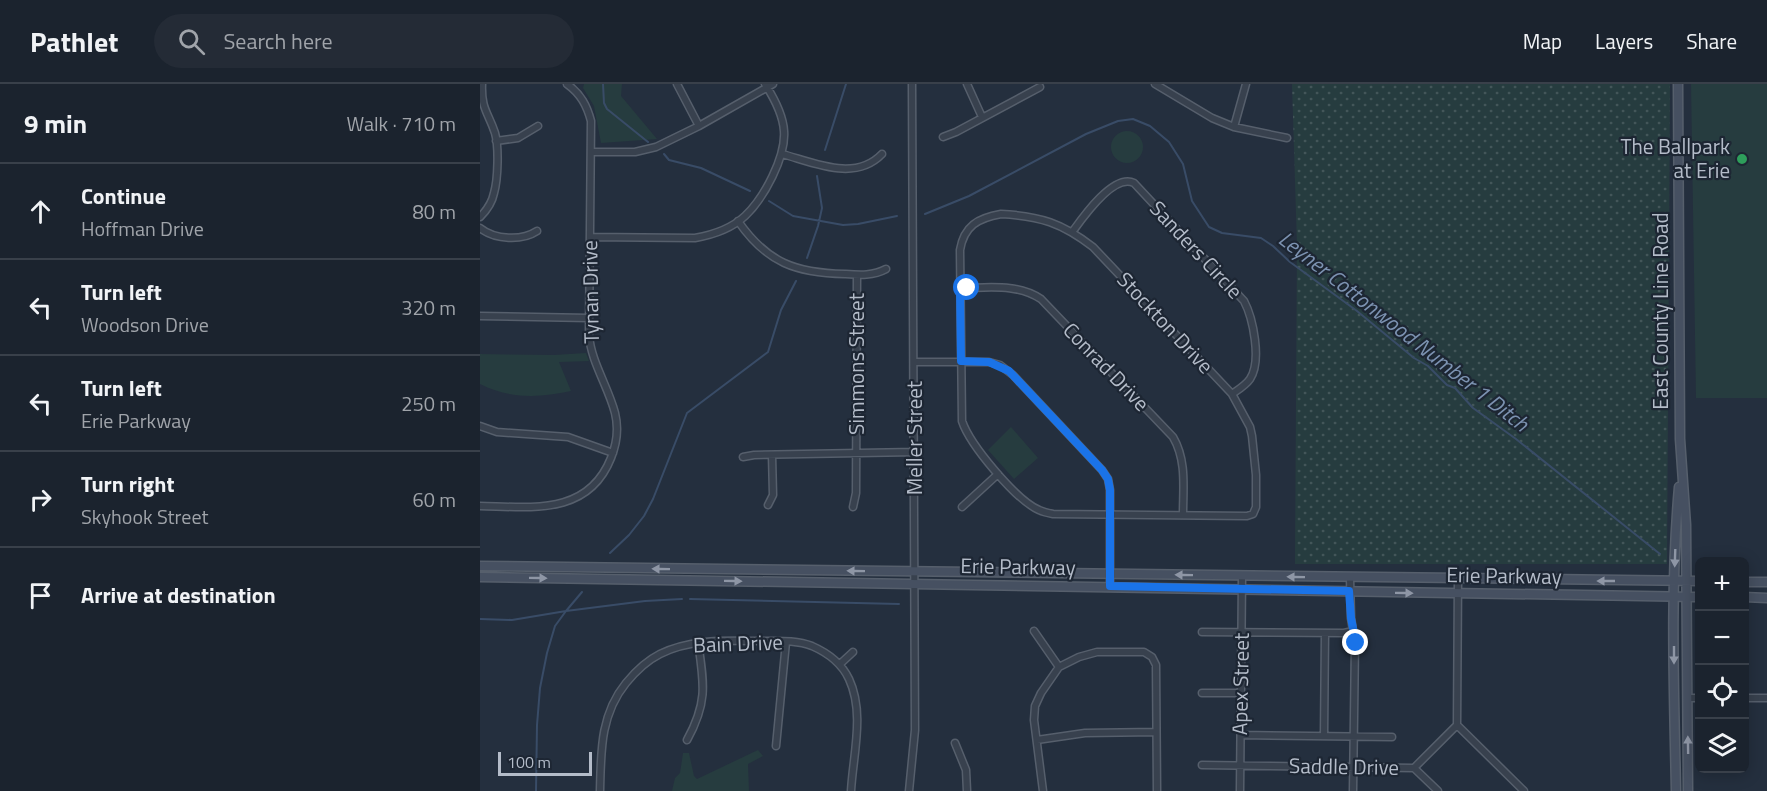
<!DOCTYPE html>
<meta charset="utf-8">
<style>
:root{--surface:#1b232e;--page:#242b36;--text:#f1f3f6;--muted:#a0a4aa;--line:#39404a}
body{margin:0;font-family:"Titillium Web",sans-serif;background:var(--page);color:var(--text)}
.controls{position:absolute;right:18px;bottom:18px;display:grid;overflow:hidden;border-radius:9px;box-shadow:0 3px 15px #0003}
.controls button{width:54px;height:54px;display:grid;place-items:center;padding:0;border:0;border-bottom:2px solid var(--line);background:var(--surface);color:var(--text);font:30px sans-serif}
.scale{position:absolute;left:18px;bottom:15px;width:94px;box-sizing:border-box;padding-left:6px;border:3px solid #b4bcc9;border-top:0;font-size:16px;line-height:21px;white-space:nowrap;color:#b4bcc9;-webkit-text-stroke:4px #1d2633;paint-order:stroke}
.stop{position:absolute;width:18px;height:18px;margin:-14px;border:4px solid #1a73e8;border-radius:50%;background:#fff}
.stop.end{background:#1a73e8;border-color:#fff;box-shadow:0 2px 6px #0008}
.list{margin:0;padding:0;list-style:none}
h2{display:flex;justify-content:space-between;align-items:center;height:78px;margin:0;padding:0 24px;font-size:26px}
h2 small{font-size:20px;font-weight:400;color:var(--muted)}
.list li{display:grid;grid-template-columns:39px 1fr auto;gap:18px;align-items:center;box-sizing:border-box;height:96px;padding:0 24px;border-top:2px solid var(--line)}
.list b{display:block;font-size:22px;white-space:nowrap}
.list p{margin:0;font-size:20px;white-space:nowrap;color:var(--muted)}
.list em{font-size:20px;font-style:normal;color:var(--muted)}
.icon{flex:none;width:33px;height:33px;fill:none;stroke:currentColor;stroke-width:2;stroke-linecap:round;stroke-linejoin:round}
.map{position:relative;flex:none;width:1287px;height:707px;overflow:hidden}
header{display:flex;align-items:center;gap:36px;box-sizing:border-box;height:84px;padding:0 30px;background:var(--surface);border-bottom:2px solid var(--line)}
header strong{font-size:28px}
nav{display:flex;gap:33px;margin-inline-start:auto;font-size:21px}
.search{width:420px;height:54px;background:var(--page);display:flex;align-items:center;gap:15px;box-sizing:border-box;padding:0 21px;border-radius:33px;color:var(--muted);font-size:22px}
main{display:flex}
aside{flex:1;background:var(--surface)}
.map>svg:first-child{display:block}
.grass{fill:url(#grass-dots)}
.park{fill:#263c3f}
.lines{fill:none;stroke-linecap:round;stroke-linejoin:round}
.stream{stroke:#394c67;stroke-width:2}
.street-casing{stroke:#565f6c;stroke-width:9}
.secondary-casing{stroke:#565f6c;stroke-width:11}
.street{stroke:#38414e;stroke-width:6}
.secondary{stroke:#465061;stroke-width:8}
.oneway{fill:#8e96a5}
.route{stroke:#1a73e8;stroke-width:8}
.leisure-dot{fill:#2e9e5b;stroke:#1d2633;stroke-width:2}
.labels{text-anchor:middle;stroke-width:4.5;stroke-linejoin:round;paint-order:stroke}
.poi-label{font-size:21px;fill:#b4bcc9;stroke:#1d2633;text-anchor:end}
.street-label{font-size:21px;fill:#b4bcc9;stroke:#1d2633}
.water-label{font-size:22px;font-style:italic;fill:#7c92b1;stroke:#1d2633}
</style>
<header>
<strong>Pathlet</strong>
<div class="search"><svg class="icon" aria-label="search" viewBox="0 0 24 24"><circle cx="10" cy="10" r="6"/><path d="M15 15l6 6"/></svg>Search here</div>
<nav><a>Map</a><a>Layers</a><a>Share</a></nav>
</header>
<main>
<aside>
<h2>9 min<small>Walk · 710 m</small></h2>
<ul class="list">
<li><svg class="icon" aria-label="ahead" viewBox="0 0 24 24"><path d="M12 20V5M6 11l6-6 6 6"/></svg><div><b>Continue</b><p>Hoffman Drive</p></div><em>80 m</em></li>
<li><svg class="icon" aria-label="left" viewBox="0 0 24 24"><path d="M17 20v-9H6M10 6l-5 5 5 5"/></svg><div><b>Turn left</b><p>Woodson Drive</p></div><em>320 m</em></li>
<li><svg class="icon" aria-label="left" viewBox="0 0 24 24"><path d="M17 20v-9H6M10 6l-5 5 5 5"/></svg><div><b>Turn left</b><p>Erie Parkway</p></div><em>250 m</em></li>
<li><svg class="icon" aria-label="right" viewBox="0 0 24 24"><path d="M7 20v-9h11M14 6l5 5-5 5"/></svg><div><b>Turn right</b><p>Skyhook Street</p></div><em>60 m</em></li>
<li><svg class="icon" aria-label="arrive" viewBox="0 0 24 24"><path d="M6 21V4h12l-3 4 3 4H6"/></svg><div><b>Arrive at destination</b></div></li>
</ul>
</aside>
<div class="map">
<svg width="1287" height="707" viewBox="0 0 1287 707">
<defs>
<pattern id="grass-dots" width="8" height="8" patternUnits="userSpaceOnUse" patternTransform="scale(1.5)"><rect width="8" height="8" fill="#263c3f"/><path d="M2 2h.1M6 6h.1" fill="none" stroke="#435659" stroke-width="1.8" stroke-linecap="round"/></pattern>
</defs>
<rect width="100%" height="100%" fill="#242f3e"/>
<!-- grass -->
<path class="grass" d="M 812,0 L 1190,0 L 1187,480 L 815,480 L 817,161 Z"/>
<!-- park -->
<path class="park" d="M 104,0 L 142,0 L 141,12 L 177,55 L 121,59 L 114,22 L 103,4 Z
M 1211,0 L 1287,0 L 1287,314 L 1216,314 Z
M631 63a16 16 0 1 1 32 0a16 16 0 1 1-32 0Z
M 106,269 L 109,277 L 79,278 L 91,307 C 59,314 30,315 0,300 L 0,270 L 74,271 Z
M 531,343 L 558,374 L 534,395 L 508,366 Z
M 278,666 L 283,672 L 268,680 L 269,707 L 192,707 L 195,694 L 200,689 L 203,669 L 209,669 L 214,692 L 217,695 Z"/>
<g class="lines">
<!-- stream -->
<path class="stream" d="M 123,0 L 124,19 L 127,25 L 168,58
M 345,66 L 366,0
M 184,70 L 189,76 L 221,84 L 270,107
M 289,117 L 313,132 L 363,141 L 378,140 L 417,132
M 445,130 L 489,112 L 606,50 L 638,37 L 653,35 L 670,42 L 689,58 L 703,80 L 712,117 L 729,143 L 742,149 L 781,154 L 793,162 L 810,178 L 877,227 L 934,274 L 948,282 L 967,301 L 975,304 L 993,324 L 1036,355 L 1180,470
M 327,174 L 338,142 L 342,124 L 337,92
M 130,469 L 149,451 L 164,432 L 173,415 L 207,329 L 288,268 L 301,226 L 316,197
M 210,515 L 419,520
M 0,535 L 32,536 L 86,527 L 102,508
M 56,707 L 57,641 L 60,604 L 67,569 L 75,542 L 86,527 L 165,517 L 202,515"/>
<!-- street casing -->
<g class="street-casing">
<path id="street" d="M 197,0 L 219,42
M 487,0 L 502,33
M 675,0 L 732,34 L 754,43 L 807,54
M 754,43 L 766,0
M 463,53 L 476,48 L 560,3
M 16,57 L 38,54 L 58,42
M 111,68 L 155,68 L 176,63 L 219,42 L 293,0
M 302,70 C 335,79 375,98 402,70
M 521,130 C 560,132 582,139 613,163 L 752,310 L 770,343 L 772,352 L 776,391 L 776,423 L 773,430 L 767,432 L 573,430 C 568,429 563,428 559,426 C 536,416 490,361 482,337 L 480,166 C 484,142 498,134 521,130 Z
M 0,133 C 6,127 12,119 14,109 C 18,95 19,63 15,49 C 8,28 1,25 2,0
M 258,137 C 287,179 316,189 365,190 C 380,191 393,192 406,185
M 0,144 C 15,156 42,157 57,147
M 593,147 C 603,133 634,89 654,99 L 764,217 C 773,234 782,277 770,295 C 766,301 758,306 752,310
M 110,153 L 215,154 C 232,151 251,145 265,132 C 284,114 306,73 304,47 C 303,30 294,14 285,0
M 480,204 C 508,204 537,199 561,215 L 693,353 C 707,377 703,404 703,431
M 0,232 L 109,234
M 435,278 L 509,278 L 520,281 L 533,291 L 622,386 L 628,395 L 630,406 L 630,502
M 0,342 L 17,348 L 88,353 L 133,369
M 263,373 L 274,371 L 435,368
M 288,421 L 293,411 L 292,371
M 0,422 C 51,423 108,432 131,374 C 137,359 139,345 135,329 C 128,302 111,278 109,251 L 111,37 C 107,22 101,10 87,0
M 373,423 L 376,409 L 377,191
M 482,423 L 518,390
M 870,494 L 871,534 L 875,559 L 873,707
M 978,495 L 977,641 L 1044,707
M 554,547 L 579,583
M 722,548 L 864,549 L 873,547
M 360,580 L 373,568
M 722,609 L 761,609
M 1207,614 L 1220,614
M 1264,614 L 1287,614
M 761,651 L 912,653
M 844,652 L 845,549
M 207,656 C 228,618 224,600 218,558
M 557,656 L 605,649 L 676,648
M 475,659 L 486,686 L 487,707
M 296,662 L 306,558
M 722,681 L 934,684 L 958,707
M 934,684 L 977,641
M 120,707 C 121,668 120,631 146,599 C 155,588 168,576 180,570 C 212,554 249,557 283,557 C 299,557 317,556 332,562 C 348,569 362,580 369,595 C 385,629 373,671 371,707
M 429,707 L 435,646 L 432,0
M 563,707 L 554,636 L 555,622 L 561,609 L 579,583 L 599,573 L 617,568 L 664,568 L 672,573 L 676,581 L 677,707
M 760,707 L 762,492"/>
</g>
<!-- secondary casing -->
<g class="secondary-casing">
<path id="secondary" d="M 1198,0 L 1200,355 L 1206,441 L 1208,707
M 0,482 L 1220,497
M 0,493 L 1220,513
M 1264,498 L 1287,498
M 1264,513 L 1287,514
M 1196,707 C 1194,606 1190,504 1199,403"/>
</g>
<!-- street -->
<use href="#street" class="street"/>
<!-- secondary -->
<use href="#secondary" class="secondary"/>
</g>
<!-- one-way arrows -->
<defs><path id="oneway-solid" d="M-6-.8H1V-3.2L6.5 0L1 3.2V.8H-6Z" transform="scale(1.5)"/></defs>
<g class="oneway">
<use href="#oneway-solid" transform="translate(1195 474) rotate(92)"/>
<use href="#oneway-solid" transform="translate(181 485) rotate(-179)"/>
<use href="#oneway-solid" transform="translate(376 487) rotate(-179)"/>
<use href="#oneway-solid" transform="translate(704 491) rotate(-179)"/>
<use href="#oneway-solid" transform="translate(816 493) rotate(-179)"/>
<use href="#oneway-solid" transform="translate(58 494) rotate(1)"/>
<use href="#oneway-solid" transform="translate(253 497) rotate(1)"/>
<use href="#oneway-solid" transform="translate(1126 497) rotate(-180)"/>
<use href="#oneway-solid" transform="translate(924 509) rotate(1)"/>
<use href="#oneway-solid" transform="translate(1194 571) rotate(90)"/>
<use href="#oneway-solid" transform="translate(1208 661) rotate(-91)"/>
</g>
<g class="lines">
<!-- route -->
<path class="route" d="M 487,204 L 480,204 L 481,277 L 509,278 L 529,287 L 622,386 L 628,395 L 630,406 L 630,502 L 869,507 L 871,534 L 876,559"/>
</g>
<!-- markers -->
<circle class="leisure-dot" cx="1262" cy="75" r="6"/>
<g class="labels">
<!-- poi labels -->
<g class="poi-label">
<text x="1250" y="70">The Ballpark<tspan x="1250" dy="24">at Erie</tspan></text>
</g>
<!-- street labels -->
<g class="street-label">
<text transform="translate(716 166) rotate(47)" y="7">Sanders Circle</text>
<text transform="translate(111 208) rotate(-91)" y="7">Tynan Drive</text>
<text transform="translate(1181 227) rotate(-90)" y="7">East County Line Road</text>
<text transform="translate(685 239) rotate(47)" y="7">Stockton Drive</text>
<text transform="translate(377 280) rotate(-90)" y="7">Simmons Street</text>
<text transform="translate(626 283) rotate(46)" y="7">Conrad Drive</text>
<text transform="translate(435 354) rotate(-90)" y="7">Meller Street</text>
<text transform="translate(538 483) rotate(1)" y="7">Erie Parkway</text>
<text transform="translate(1024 492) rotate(1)" y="7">Erie Parkway</text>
<text transform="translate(258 560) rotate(-2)" y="7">Bain Drive</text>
<text transform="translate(761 600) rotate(-89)" y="7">Apex Street</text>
<text transform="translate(864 683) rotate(1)" y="7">Saddle Drive</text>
</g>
<!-- water labels -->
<g class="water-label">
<text transform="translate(924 247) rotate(38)" y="8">Leyner Cottonwood Number 1 Ditch</text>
</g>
</g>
</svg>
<div class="controls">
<button>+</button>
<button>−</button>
<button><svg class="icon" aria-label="locate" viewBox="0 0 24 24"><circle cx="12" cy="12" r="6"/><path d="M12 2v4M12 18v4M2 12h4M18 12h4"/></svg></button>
<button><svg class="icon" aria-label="layers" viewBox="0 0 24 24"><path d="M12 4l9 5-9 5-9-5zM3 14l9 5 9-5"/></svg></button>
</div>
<div class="scale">100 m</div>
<div class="stop" style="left:487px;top:204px"></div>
<div class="stop end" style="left:876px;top:559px"></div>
</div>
</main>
